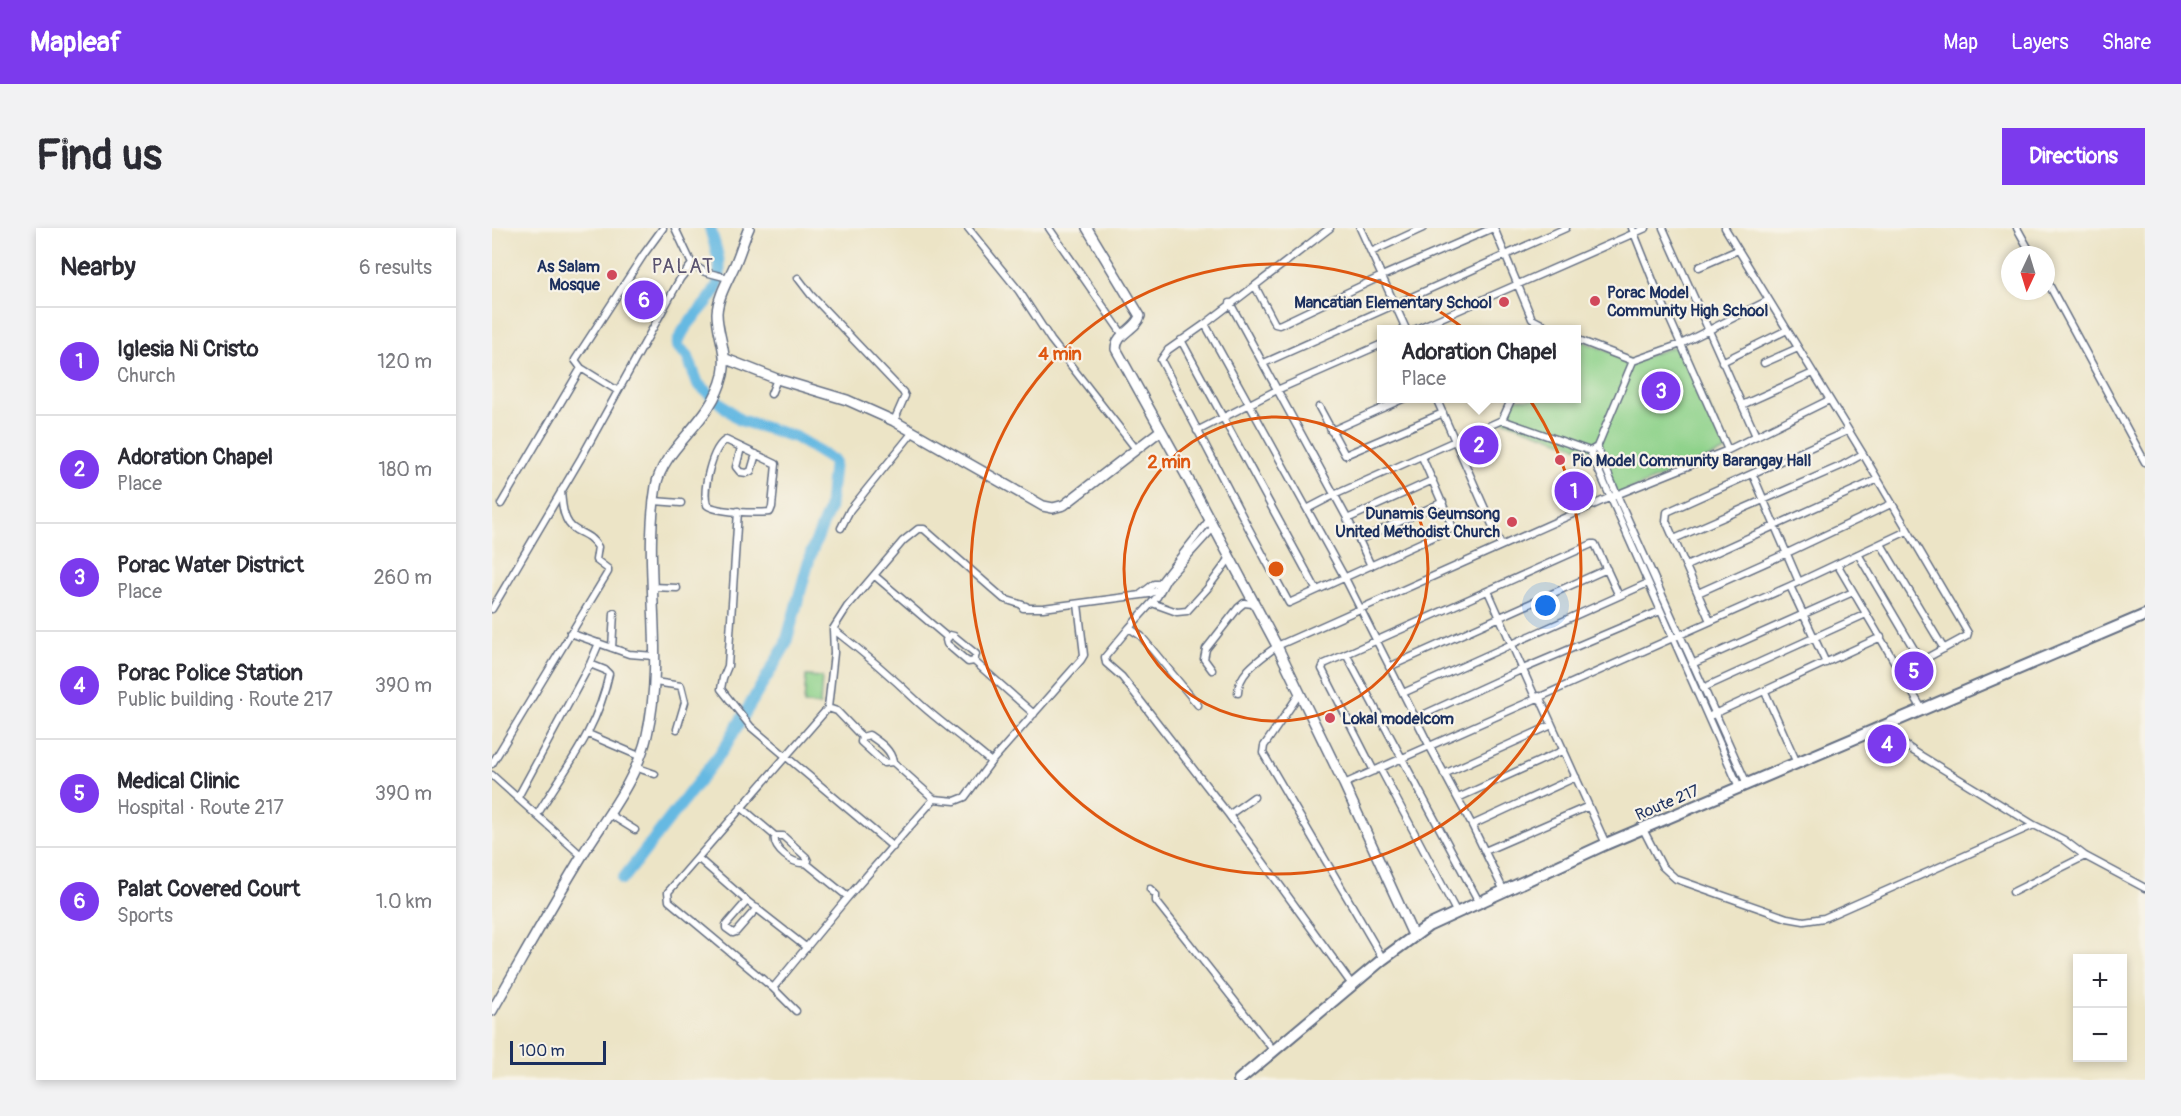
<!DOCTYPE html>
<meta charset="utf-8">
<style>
:root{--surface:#fff;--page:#f2f2f3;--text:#2b2b33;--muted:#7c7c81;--line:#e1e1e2;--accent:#7c3aed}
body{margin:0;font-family:Pangolin,sans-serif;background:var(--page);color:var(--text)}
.controls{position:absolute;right:18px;bottom:18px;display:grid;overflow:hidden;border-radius:0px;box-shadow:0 3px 9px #0003}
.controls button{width:54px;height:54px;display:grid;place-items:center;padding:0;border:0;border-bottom:2px solid var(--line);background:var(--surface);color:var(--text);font:30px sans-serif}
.compass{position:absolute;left:1509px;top:18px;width:54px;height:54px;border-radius:50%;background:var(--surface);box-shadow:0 3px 9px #0003;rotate:184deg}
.scale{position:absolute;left:18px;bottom:15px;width:96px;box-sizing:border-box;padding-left:6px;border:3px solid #1b2f5e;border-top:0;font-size:16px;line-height:21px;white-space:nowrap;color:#1b2f5e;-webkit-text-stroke:4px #f7f3e8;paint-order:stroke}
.you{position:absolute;left:1054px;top:378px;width:21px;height:21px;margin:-15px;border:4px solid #fff;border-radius:50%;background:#1a73e8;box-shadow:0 0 0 9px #1a73e833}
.badge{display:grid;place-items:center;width:39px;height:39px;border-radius:50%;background:var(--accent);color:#fff;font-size:20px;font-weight:700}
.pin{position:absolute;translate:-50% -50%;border:3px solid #fff;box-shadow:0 2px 6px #0006}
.popup{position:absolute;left:885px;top:97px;width:204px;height:78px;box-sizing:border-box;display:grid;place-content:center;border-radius:0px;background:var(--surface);filter:drop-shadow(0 2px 4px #0005);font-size:20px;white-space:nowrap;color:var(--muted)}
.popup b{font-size:22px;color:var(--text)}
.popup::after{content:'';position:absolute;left:50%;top:100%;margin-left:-12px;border:12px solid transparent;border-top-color:var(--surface)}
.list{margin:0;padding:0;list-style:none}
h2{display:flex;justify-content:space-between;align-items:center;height:78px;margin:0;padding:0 24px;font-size:26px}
h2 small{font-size:20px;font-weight:400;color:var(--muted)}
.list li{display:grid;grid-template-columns:39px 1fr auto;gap:18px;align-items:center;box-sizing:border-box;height:108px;padding:0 24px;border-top:2px solid var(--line)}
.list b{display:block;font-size:22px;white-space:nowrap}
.list p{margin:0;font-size:20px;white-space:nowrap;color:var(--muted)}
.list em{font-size:20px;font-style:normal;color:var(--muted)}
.map{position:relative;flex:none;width:1653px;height:852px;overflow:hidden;border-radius:0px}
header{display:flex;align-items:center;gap:36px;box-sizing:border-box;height:84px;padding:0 30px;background:var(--accent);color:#fff}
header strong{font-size:28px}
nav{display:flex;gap:33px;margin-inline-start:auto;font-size:21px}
.intro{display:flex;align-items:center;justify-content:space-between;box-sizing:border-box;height:144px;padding:0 36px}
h1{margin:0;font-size:42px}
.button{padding:15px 27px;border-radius:0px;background:var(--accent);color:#fff;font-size:21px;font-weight:700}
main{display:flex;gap:36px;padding:0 36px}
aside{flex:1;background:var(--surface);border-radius:0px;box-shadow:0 3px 9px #0003}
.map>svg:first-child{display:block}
.green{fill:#8ed28a;stroke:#548074;stroke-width:1.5}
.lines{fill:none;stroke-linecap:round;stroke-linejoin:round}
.river{stroke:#66b9e2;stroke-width:12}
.street-casing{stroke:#646e82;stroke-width:9}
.secondary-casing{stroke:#646e82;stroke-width:12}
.primary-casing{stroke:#646e82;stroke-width:14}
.street{stroke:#fff;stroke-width:6}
.secondary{stroke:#fff;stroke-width:9}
.primary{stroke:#fff;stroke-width:10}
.ring{fill:none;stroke:#de5710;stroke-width:3}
.poi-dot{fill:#d1495b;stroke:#f7f3e8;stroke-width:2}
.labels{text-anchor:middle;stroke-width:4.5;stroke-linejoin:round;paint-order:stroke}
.poi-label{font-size:16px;font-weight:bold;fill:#1b2f5e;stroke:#f7f3e8;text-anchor:end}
.street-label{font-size:16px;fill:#1b2f5e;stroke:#f7f3e8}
.quarter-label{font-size:20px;letter-spacing:1.5px;fill:#5a5370;stroke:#f7f3e8}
.centre{fill:#de5710;stroke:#f7f3e8;stroke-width:3}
.ring-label{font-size:18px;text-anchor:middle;font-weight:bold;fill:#de5710;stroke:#f7f3e8;stroke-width:4.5;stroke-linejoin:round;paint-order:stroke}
</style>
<header>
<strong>Mapleaf</strong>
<nav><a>Map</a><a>Layers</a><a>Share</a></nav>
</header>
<div class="intro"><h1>Find us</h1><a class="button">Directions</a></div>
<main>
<aside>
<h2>Nearby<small>6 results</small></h2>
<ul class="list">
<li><span class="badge">1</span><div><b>Iglesia Ni Cristo</b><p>Church</p></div><em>120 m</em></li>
<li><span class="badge">2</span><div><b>Adoration Chapel</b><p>Place</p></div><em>180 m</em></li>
<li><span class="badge">3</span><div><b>Porac Water District</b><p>Place</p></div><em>260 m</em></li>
<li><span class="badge">4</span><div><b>Porac Police Station</b><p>Public building · Route 217</p></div><em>390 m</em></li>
<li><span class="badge">5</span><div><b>Medical Clinic</b><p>Hospital · Route 217</p></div><em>390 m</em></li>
<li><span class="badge">6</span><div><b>Palat Covered Court</b><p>Sports</p></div><em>1.0 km</em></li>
</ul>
</aside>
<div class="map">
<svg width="1653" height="852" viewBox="0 0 1653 852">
<rect width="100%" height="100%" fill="#f7f3e8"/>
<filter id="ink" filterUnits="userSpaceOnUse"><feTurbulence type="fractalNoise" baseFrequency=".0167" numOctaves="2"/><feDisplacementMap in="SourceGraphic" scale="12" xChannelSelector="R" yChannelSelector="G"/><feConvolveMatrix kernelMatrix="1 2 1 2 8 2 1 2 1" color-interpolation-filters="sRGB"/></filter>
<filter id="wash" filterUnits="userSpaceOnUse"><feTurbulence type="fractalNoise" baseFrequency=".008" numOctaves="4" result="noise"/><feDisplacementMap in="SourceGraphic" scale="24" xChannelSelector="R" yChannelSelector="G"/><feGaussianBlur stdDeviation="1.35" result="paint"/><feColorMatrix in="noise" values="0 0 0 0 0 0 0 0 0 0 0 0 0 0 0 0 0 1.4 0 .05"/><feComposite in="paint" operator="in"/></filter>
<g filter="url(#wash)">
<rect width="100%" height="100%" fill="#ece4c6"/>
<!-- green -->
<path class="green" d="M 1085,111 L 1141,133 L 1189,116 L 1236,222 L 1125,267 L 1105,220 L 1098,223 L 1010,192 L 1020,171 L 1084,170 Z
M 314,448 L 330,449 L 328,477 L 312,476 Z"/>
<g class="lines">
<!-- river -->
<path class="river" d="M 131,651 L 231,522 L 293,418 L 319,325 L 337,282 L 342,233 L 303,209 L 248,192 L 206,156 L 195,127 L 185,118 C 191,91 222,77 227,51 C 230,35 222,15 218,0"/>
</g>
</g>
<g filter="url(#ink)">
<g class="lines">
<!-- street casing -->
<g class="street-casing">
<path id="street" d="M 183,0 L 200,36 L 213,44 L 236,50
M 476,0 L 527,63 L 559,112 L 644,221
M 557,0 L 631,107
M 838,0 L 713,96 L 676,122 L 669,132 L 756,299 L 797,375 L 961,300 L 930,229
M 868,0 L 914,101
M 1002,0 L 1040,91 L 1059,101
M 1140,0 L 1164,60 L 1236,222
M 1171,0 L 1264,208
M 1233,0 L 1371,226 L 1476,405 L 1475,408 L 1409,444
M 1525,0 L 1540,27
M 879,24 L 931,0
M 1207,39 L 1246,22
M 306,50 L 319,67 L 411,164 L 413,168 L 402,193
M 1554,51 L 1653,234
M 763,58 L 783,96 L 787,97 L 890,48 L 1001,0
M 738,75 L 867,312 L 879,338
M 713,96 L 853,350 L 937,517 L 980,597 L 1012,663
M 924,101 L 1154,0
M 1084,111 L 1141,133 L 1189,116 L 1277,72
M 689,112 L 824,361
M 1230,134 L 1295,102
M 772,135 L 1074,0
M 1272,135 L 1306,120
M 126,163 L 89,140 L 83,132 L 152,26 L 171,0
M 279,166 L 285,151
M 944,170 L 1009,317
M 1250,177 L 1321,145
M 827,179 L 853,227 L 951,185
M 1010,192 L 1098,223 L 1105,219 L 1141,133
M 705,203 L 785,162 L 890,116
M 839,203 L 913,170
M 234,212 L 284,236 L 280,279 L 278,284 C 264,285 226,285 215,277 C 210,262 220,219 234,212 Z
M 1105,219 L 1125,267 L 1255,556
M 249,220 L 244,239 L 248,244 L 255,245 L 259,243 L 264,226
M 1098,223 L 1247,559
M 1261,247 L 1307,354
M 162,273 L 189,275
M 9,276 L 89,140
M 815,281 L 842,267 L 1010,192 L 1020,170
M 246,283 L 236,438 L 231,450 L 229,461 L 259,499 L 401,619
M 855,291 L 941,252
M 349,300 L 358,282 L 421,204
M 1182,311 L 1351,237 L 1371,226
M 867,312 L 951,274
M 1389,316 L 1452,421
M 1366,326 L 1429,433
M 1345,336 L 1430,481
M 1194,338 L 1384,252
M 383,348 L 456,410
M 1298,358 L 1334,435
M 160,359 L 185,360
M 996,363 L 1043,469
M 1206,365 L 1295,325 L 1399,276
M 649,366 L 662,356 L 667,356
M 660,375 L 685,384 L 695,383 L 715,361 L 738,330
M 0,381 L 89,230 L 188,51 L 200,36
M 1218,393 L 1174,293 L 1175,284 L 1355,203
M 637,400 L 613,429 L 614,435 L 630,449 L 737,587 L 861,758
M 341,401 C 371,424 399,448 426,474 C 449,495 475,513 499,534
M 78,405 L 137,426 L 162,428
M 120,420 L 122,385
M 854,426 L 987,674
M 482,433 L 484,426 L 462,408 L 458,407 L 454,412 L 455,416 L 476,434 L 482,433 L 542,486
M 1200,436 L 1361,364
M 897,439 L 1115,341
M 720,442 L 712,431 L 714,421 L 746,380 L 752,375 L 761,376
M 163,454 L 189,458 L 193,474 L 185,501
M 1211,460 L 1374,386
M 1273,464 L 1305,535
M 746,465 C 746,444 770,430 785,418 L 1119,269 L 1236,222 L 1337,172
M 808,465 L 772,518 L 771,525 L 891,731
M 911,465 L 1156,355
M 1047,468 L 1114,616
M 706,477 L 649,408 L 637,400 L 665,369 L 675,351 L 722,299
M 336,480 L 345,483 L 370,509 L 369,514 L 392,535 L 401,534 L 442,571 L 463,573 L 473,569 L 499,534 L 589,432 L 592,427 L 586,376
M 1220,487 L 1389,409
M 924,490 L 1031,441 L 1168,383
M 1387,499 L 1423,524 L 1542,597 L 1572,612 L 1593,628 L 1653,660
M 96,506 L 147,528
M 370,509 L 377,507 C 387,514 399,521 401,534
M 0,536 L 116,344 L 116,341 L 104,332 L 106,319 C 98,308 95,308 84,302 C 71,295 70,276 69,263
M 143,539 L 163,546
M 888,540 L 965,685
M 882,543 L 830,441 L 832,436 L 1100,316 L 1103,316 L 1127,368
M 952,546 L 1060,497
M 0,547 L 90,628
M 852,556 L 1298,358 L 1415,303
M 26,569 L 98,436 L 107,415
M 966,570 L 1072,522
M 249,579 L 283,608 L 291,608 L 314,629 L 316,633 L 314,635 L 356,669
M 117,586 L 143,602
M 45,587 C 74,539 105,503 117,446 L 113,442 L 98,436
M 737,587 L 762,569
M 980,597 L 1084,549
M 1151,601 L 1170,638 L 1184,651 L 1295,690 L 1312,693 L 1332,690 L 1542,597
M 283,608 C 280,621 301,637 314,635
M 993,623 L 1097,578
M 207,631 L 255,673 L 315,720
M 658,661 L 664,667 L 664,673 L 782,823
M 1521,664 L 1593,628
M 255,673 L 234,697 L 234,700 L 241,705 L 244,704 L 265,680
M 281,760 L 356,669 L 442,571
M 304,783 L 281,760 L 177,673 L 176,664 L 336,480 L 342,425 L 341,401 L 355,379 L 411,313 L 426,301 L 432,301 L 512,371 L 534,378 L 531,380 L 551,380 L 657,366 L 666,362 L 667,356 L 718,291"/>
</g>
<!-- secondary casing -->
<g class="secondary-casing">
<path id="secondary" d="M 595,0 L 648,88 C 644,102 624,105 624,121 L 694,247 L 785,418 L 852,556 L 921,707
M 234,131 L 285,151 L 355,172 L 402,193 L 551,278 L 561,280 L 572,277 L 668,203
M 0,783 C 30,731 59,678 91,626 C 114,589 145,551 155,507 C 174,425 150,341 164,258 C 171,219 220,194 231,147 C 236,123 225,107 225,85 C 226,67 238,49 244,34 C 249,22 252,11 257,0"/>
</g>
<!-- primary casing -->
<g class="primary-casing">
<path id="primary" d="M 747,852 L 891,731 L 936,698 L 1114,616 L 1653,387"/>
</g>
<!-- street -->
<use href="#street" class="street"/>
<!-- secondary -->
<use href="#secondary" class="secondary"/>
<!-- primary -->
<use href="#primary" class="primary"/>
</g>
</g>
<!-- distance rings -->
<g class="ring">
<circle cx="784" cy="341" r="152"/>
<circle cx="784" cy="341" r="305"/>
</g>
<!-- markers -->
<g class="poi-dot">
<circle cx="120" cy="47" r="6"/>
<circle cx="1103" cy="73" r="6"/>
<circle cx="1012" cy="74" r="6"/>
<circle cx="1068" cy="232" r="6"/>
<circle cx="1020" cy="294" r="6"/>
<circle cx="838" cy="490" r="6"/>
</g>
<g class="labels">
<!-- poi labels -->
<g class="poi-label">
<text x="108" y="44">As Salam<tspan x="108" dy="18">Mosque</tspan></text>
<text x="1115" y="70" text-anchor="start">Porac Model<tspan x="1115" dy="18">Community High School</tspan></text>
<text x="1000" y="80">Mancatian Elementary School</text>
<text x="1080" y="238" text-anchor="start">Pio Model Community Barangay Hall</text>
<text x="1008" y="291">Dunamis Geumsong<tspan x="1008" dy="18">United Methodist Church</tspan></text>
<text x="850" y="496" text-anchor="start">Lokal modelcom</text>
</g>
<!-- street labels -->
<g class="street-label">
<text transform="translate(1175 574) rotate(-23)" y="6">Route 217</text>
</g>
<!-- quarter labels -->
<g class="quarter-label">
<text x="191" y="45">PALAT</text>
</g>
</g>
<circle cx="784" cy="341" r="9" class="centre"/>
<g class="ring-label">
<text x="568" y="132">4 min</text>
<text x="677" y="240">2 min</text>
</g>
</svg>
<div class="controls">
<button>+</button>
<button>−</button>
</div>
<svg class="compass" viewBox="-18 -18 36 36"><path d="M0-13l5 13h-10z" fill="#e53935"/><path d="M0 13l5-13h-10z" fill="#7c7c81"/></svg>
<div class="scale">100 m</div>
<div class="you"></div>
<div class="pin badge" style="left:1082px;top:263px">1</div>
<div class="pin badge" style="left:987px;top:217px">2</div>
<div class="popup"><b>Adoration Chapel</b>Place</div>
<div class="pin badge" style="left:1169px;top:163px">3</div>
<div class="pin badge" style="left:1395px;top:516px">4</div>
<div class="pin badge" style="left:1422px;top:443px">5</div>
<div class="pin badge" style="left:152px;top:72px">6</div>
</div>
</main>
